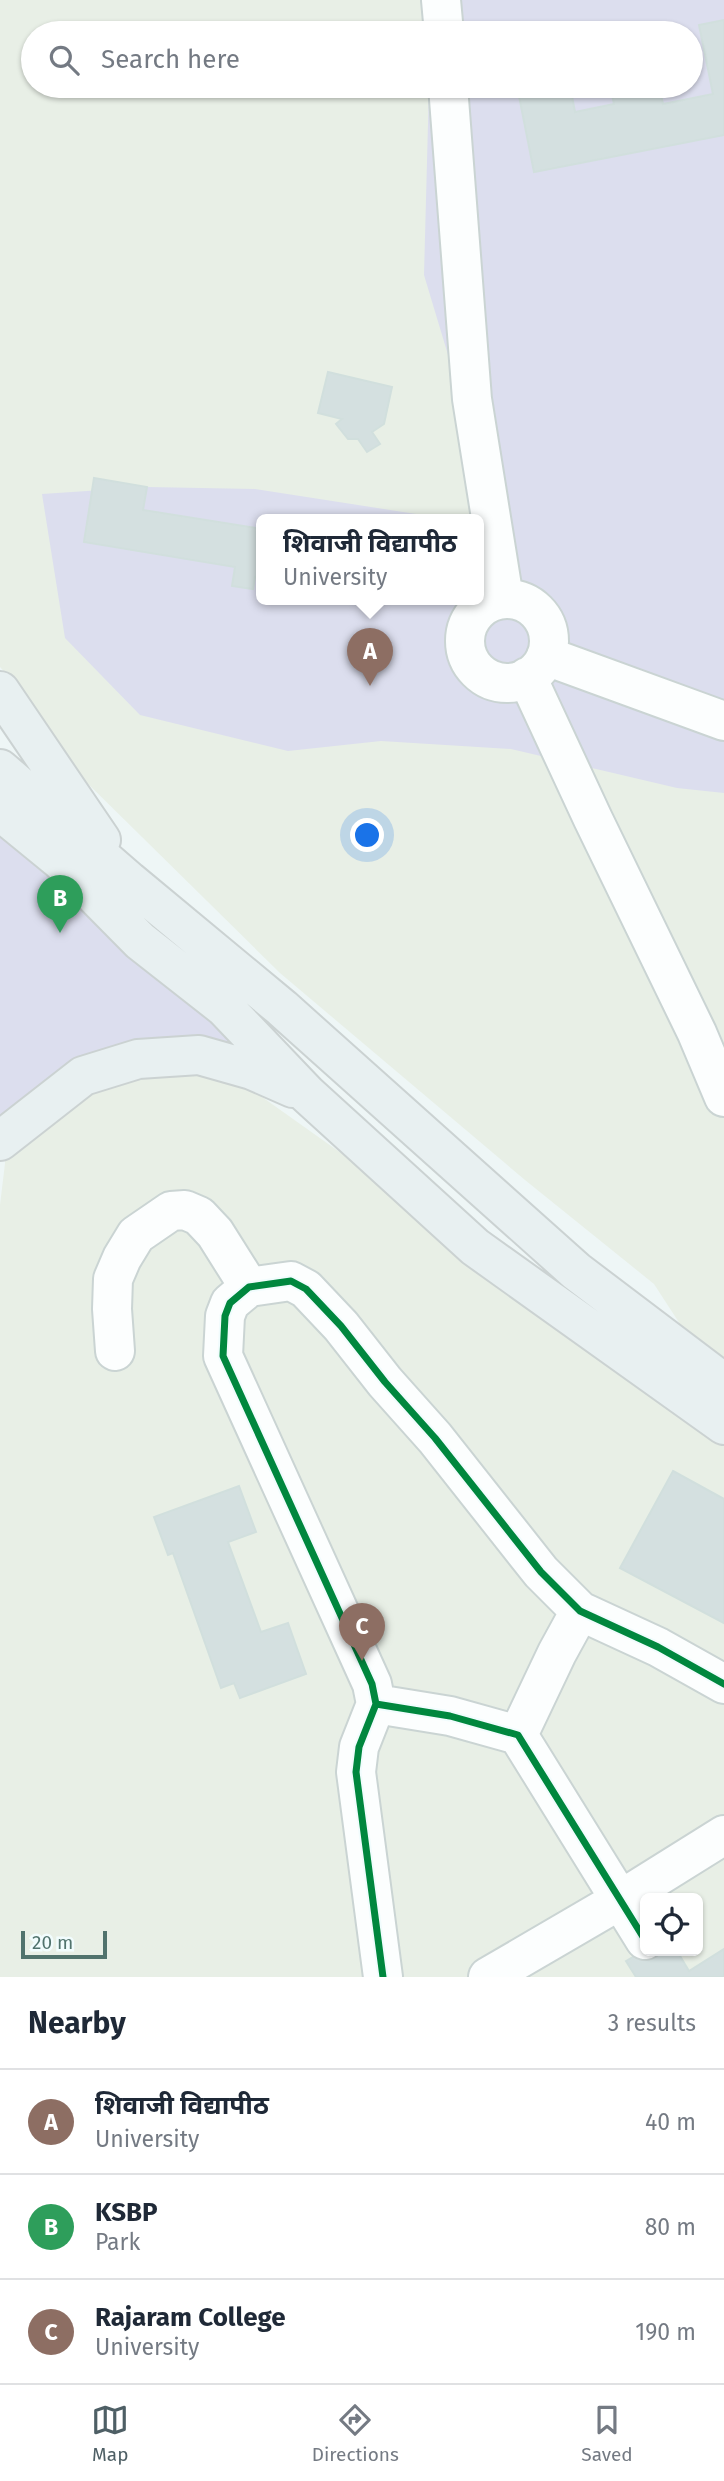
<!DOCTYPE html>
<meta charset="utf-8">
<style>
:root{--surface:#fff;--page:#f6f6f7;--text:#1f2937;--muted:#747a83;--line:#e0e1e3;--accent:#4e5f65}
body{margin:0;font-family:"Fira Sans","Noto Sans Devanagari",sans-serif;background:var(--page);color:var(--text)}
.controls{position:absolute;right:21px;bottom:21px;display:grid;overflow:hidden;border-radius:10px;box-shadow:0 2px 5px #0004}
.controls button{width:63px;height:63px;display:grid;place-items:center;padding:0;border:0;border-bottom:2px solid var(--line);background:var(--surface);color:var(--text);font:35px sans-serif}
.scale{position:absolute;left:21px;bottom:18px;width:86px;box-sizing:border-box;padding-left:7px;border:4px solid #51736d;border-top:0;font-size:19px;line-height:24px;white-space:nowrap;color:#51736d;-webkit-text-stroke:5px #f1fcfd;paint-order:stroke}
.you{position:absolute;left:368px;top:836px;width:24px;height:24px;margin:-18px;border:5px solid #fff;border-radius:50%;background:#1a73e8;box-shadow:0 0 0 10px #1a73e833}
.badge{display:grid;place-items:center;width:46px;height:46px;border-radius:50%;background:var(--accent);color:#fff;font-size:23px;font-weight:700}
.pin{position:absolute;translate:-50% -58px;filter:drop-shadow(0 2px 4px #0008)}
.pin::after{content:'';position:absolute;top:37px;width:24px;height:21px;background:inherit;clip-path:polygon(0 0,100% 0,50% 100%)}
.popup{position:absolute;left:256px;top:514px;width:228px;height:91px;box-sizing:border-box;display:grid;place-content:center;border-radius:10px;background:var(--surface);filter:drop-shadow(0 2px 5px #0005);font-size:23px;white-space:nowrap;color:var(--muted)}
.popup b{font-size:26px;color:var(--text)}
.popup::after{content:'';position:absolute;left:50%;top:100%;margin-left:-14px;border:14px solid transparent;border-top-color:var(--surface)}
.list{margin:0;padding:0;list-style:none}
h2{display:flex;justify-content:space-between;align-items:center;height:91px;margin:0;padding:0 28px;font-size:30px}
h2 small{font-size:23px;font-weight:400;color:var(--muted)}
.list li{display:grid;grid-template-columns:46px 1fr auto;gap:21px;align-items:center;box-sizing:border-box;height:105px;padding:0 28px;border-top:2px solid var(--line)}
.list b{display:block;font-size:26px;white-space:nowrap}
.list p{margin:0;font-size:23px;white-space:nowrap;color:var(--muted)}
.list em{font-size:23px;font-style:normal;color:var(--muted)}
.icon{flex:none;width:38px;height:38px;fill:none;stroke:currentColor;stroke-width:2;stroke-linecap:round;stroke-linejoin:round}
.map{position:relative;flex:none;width:724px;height:1977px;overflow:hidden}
.search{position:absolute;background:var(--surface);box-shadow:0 2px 5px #0004;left:21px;right:21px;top:21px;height:77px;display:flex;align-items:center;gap:18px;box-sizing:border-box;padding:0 24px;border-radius:38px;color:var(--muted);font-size:26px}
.sheet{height:406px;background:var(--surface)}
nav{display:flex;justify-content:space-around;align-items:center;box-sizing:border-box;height:98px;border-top:2px solid var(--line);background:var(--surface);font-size:19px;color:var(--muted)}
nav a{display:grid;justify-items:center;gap:4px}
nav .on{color:var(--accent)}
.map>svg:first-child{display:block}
.education{fill:#e8efe6;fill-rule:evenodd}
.green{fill:#dcdeee}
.building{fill:#d4e0e0;stroke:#d1dfdd;stroke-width:2}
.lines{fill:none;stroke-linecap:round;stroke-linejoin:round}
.minor-casing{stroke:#cad4d3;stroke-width:42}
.major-casing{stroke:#cbd2d2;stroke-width:42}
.minor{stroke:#fcfefe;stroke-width:38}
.major{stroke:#e8f0f1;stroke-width:38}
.cycleway-casing{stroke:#f1fcfd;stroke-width:11}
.cycleway{stroke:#00873e;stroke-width:7}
</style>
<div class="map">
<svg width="724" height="1977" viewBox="0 0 724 1977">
<rect width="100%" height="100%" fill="#eef6f6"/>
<!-- education -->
<path class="education" d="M 0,0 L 724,0 L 724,1383 L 715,1378 L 654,1284 L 525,1180 L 280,973 L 78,774 L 33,705 L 0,667 ZM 33,33 L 691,33 L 691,86 L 33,86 ZM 262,520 L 478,520 L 478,600 L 262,600 Z
M 185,1065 L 234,1077 L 724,1425 L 724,1977 L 0,1977 L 0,1205 L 6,1155 L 60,1112 L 84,1101 L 108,1081 ZM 645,1898 L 698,1898 L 698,1951 L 645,1951 Z"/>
<!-- green -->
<path class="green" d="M 430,0 L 724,0 L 724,793 L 677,788 L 511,749 L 381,741 L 288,751 L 140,715 L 65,638 L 42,494 L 147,487 L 255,489 L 416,514 L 428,520 L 262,520 L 262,600 L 478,600 L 479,544 L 467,418 L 424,275 L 429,86 L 691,86 L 691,33 L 432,33 Z
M 0,828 L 241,1038 L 237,1046 L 0,1122 Z"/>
<!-- building -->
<path class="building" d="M 724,20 L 724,135 L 534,172 L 517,86 L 570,86 L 575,112 L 614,104 L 610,86 L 659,86 L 663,104 L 713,94 L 699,25 Z
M 328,372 L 392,387 L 384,424 L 372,432 L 380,444 L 367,452 L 358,439 L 348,439 L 336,424 L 342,419 L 318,413 Z
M 94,478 L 147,487 L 143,510 L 262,529 L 262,578 L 255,577 L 253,589 L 232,586 L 235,567 L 84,542 Z
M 673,1471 L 724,1499 L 724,1623 L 620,1568 Z
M 239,1486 L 256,1532 L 228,1542 L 261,1632 L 288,1623 L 306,1674 L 240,1698 L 234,1683 L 221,1688 L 173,1553 L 168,1555 L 154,1517 Z
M 724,1949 L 724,1977 L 636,1977 L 626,1961 L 645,1950 L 677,1951 L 689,1971 Z"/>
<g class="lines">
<!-- minor casing -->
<g class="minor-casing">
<path id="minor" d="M 441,0 L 444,33
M 448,86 L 472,399 L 504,599
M465 641a42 42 0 1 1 84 0a42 42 0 1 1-84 0Z
M 546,656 L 724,721
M 527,677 L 593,819 L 697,1033 L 724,1097
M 115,1351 L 112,1309 L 113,1279 L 122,1258 L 136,1235 L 171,1211 L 185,1210 L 199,1216 L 215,1233 L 249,1287
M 376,1704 L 450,1716 L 518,1735 L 645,1940
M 518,1735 L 557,1653 L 580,1611
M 383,1977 L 356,1772 L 359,1747 L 376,1704 L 372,1684 L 223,1356 L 225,1316 L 230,1303 L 249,1287 L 291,1281 L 306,1289 L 341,1326 L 385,1382 L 435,1438 L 541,1572 L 580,1611 L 658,1647 L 724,1684
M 488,1977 L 620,1900 L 724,1835"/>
</g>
<!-- major casing -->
<g class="major-casing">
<path id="major" d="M 0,691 L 101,840
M 0,769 L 129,881 L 282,1008 L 576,1271 L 724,1383
M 0,811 L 60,860 L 140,941 L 224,1007 L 307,1094 L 475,1247 L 724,1425
M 0,1141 L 83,1076 L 138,1059 L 199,1055 L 252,1070 L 293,1088"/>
</g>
<!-- minor -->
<use href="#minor" class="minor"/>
<!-- major -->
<use href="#major" class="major"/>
<!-- cycleway casing -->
<g class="cycleway-casing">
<path id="cycleway" d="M 376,1704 L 450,1716 L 518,1735 L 645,1940
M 383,1977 L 356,1772 L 359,1747 L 376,1704 L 372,1684 L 223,1356 L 225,1316 L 230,1303 L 249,1287 L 291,1281 L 306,1289 L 341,1326 L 385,1382 L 435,1438 L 541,1572 L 580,1611 L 658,1647 L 724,1684"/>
</g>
<!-- cycleway -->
<use href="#cycleway" class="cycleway"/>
</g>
</svg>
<div class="controls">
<button><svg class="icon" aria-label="locate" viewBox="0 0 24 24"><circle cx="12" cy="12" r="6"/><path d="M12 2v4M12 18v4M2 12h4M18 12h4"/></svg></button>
</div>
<div class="scale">20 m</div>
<div class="you"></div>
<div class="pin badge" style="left:370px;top:686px;background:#8d6e63">A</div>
<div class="popup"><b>शिवाजी विद्यापीठ</b>University</div>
<div class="pin badge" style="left:60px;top:933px;background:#2e9e5b">B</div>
<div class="pin badge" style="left:362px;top:1661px;background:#8d6e63">C</div>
<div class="search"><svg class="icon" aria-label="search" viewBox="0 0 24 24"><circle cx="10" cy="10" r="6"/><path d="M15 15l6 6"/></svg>Search here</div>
</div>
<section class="sheet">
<h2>Nearby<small>3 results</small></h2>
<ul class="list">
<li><span class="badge" style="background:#8d6e63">A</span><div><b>शिवाजी विद्यापीठ</b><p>University</p></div><em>40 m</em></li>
<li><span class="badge" style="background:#2e9e5b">B</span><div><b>KSBP</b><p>Park</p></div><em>80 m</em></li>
<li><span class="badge" style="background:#8d6e63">C</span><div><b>Rajaram College</b><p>University</p></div><em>190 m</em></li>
</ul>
</section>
<nav>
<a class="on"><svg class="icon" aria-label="map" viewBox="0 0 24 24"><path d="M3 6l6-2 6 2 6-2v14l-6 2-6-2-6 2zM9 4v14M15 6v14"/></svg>Map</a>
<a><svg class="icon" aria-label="directions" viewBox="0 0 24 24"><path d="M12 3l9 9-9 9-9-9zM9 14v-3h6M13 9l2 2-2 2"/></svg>Directions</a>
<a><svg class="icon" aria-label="saved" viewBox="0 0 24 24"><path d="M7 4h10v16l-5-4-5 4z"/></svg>Saved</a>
</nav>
